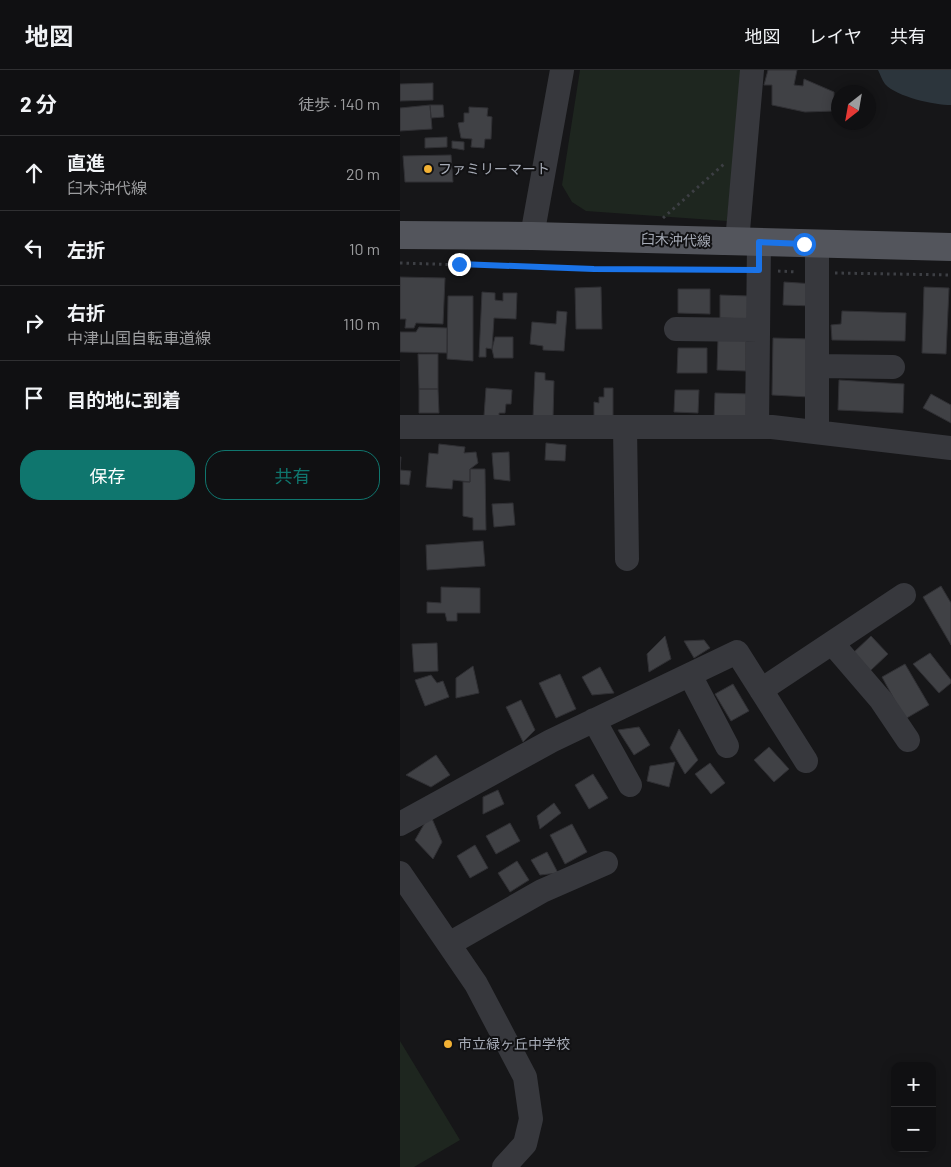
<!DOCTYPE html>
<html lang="ja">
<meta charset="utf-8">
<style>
:root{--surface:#101012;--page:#1e1e20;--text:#f1f3f6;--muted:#9c9d9f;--line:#303032;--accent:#0f766e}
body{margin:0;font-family:Barlow,"Noto Sans JP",sans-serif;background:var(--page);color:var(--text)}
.controls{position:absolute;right:15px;bottom:15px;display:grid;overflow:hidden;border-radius:10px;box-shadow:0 2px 12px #0003}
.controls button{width:45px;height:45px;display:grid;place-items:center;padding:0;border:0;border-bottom:1px solid var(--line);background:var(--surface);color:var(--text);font:25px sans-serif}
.compass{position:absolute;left:431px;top:15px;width:45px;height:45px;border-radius:50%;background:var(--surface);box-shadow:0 2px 12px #0003;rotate:211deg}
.stop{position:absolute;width:15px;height:15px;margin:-11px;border:4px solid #1a73e8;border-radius:50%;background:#fff}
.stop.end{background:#1a73e8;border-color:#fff;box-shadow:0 1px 5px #0008}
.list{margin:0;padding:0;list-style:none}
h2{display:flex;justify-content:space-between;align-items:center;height:65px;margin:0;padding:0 20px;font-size:21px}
h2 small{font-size:16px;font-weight:400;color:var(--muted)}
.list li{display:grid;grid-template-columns:32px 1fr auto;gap:15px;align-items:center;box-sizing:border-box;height:75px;padding:0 20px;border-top:1px solid var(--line)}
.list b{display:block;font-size:19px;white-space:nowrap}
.list p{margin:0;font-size:16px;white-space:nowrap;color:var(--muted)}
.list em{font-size:16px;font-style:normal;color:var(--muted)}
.actions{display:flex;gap:10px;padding:15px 20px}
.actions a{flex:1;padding:11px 0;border:1px solid var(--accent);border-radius:20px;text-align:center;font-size:18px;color:var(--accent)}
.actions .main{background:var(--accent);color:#fff}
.icon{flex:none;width:28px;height:28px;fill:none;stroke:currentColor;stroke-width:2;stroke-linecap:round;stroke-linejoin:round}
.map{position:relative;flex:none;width:551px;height:1097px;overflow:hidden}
header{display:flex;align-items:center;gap:30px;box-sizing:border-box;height:70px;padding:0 25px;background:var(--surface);border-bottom:1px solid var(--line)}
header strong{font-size:24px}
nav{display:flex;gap:28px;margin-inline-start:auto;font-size:18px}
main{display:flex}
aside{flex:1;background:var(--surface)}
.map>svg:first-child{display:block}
.green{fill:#1e261f}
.water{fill:#2c353c}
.building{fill:#404145;stroke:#303034}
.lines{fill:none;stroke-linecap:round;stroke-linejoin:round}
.path{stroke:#3d3f44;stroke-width:3;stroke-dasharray:2.5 4;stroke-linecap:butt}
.minor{stroke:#37383d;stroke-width:24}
.major{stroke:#53555c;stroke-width:28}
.route{stroke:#1a73e8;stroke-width:6}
.poi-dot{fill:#f2b134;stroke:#111113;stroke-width:2}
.labels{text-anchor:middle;stroke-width:4;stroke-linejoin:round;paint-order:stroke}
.poi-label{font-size:14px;fill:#a8adb8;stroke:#111113;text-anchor:start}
.street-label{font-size:14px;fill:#a8adb8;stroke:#111113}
</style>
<header>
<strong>地図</strong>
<nav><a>地図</a><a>レイヤ</a><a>共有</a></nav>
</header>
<main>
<aside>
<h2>2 分<small>徒歩 · 140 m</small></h2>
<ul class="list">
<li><svg class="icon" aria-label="ahead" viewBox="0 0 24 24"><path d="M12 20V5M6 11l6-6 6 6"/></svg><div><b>直進</b><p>臼木沖代線</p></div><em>20 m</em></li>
<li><svg class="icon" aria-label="left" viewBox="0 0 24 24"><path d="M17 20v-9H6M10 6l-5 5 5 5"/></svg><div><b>左折</b></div><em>10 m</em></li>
<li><svg class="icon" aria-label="right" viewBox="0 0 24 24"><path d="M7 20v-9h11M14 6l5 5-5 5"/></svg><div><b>右折</b><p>中津山国自転車道線</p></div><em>110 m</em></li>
<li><svg class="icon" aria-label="arrive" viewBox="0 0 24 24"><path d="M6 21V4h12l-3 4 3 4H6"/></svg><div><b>目的地に到着</b></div></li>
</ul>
<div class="actions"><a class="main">保存</a><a>共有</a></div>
</aside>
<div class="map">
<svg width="551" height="1097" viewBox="0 0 551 1097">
<rect width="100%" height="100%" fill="#161618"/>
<!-- green -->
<path class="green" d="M 180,0 L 342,0 L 327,151 L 186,141 L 172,132 L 162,115 Z
M 0,971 L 60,1070 L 14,1097 L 0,1097 Z"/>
<!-- water -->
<path class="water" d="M 478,0 L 551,0 L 551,35 C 534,35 497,27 485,14 C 482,10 480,4 478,0 Z"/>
<!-- building -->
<path class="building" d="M 368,0 L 397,0 L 394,15 L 403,16 L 404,9 L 434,22 L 434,41 L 405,42 L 372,35 L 372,15 L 364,15 Z
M 33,13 L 33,30 L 0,31 L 0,14 Z
M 30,35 L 32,59 L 0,61 L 0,38 Z
M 30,35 L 43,35 L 44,47 L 31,48 Z
M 69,37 L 88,38 L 87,46 L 92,47 L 91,69 L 85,69 L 84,78 L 71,77 L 72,69 L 61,68 L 58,53 L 64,52 L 64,43 L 69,43 Z
M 47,67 L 47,77 L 25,78 L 25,68 Z
M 52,71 L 64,72 L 64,80 L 52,78 Z
M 51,85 L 53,112 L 5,112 L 3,86 Z
M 0,207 L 45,208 L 43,254 L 16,253 L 14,258 L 5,258 L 6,249 L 0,249 Z
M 384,212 L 415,214 L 414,236 L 383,235 Z
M 201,217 L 202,259 L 176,259 L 175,218 Z
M 524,217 L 549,218 L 546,284 L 522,283 Z
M 278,219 L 310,219 L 310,244 L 278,243 Z
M 82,222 L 95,223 L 95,230 L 103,231 L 103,223 L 117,223 L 116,249 L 94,248 L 92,279 L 86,278 L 86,287 L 79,287 Z
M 320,225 L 349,226 L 349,249 L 320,248 Z
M 48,226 L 73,226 L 73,291 L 47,289 Z
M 157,241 L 167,242 L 164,281 L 143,280 L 143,276 L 130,274 L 132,252 L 156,254 Z
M 442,241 L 506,243 L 505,271 L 432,270 L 431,255 L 441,254 Z
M 19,257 L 47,258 L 47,283 L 0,282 L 0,262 L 16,262 Z
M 95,267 L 113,267 L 113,288 L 94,288 L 92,279 Z
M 318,268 L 346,269 L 346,301 L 317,300 Z
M 373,268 L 411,269 L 409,327 L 372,325 Z
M 278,278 L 307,278 L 307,303 L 277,303 Z
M 18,284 L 38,284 L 38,319 L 19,319 Z
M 135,302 L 145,303 L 145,310 L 154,311 L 153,348 L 133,348 Z
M 439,310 L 504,314 L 503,343 L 438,340 Z
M 86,318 L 112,320 L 111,334 L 106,334 L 105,343 L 99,343 L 99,348 L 84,346 Z
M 204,318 L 213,318 L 213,350 L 194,349 L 194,332 L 199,333 L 199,327 L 204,327 Z
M 19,319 L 38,319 L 39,343 L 19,343 Z
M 275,320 L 299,320 L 298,343 L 274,342 Z
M 315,323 L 351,324 L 350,351 L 314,350 Z
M 531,324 L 551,335 L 551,353 L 523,338 Z
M 146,373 L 166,375 L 165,391 L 145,390 Z
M 39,374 L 65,377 L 64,383 L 76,382 L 78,393 L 70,399 L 70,412 L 53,410 L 52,419 L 26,417 L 29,383 L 38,384 Z
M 109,382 L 110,411 L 94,409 L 92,383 Z
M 0,387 L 1,387 L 0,400 L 11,401 L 9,415 L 0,414 Z
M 70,399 L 85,399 L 86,460 L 73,460 L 73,448 L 63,446 L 63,412 L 70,412 Z
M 113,433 L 115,455 L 94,457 L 92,434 Z
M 83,471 L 85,496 L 27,500 L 26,475 Z
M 541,516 L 551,533 L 551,575 L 523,527 Z
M 41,517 L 80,518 L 80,543 L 57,543 L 57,551 L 47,551 L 45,543 L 27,543 L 27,532 L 41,533 Z
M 265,566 L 271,589 L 249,602 L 247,584 Z
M 471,566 L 488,584 L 470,601 L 453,583 Z
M 304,570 L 310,578 L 294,588 L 284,571 Z
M 37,573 L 38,601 L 14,602 L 12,574 Z
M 530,583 L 551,610 L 551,613 L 539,623 L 513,594 Z
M 505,594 L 529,635 L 505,649 L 482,607 Z
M 73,596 L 79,623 L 56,628 L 56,608 Z
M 200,597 L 214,623 L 192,625 L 182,607 Z
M 160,604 L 176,639 L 156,648 L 139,613 Z
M 31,605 L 37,613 L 43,611 L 49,627 L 25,636 L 15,610 Z
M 333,614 L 349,641 L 331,651 L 315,624 Z
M 121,630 L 135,660 L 123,672 L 106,637 Z
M 239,657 L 250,675 L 234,685 L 218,660 Z
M 279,659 L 298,690 L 285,704 L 270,678 Z
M 369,677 L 389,699 L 374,712 L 354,690 Z
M 36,685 L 50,705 L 31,717 L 6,705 Z
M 275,692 L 269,717 L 247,711 L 250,696 Z
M 310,693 L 325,713 L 311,724 L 295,704 Z
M 193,704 L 208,728 L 189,739 L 175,715 Z
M 98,720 L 104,734 L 83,744 L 83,727 Z
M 154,733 L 161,743 L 140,759 L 137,746 Z
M 30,744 L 42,772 L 33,789 L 15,770 Z
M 110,753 L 120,771 L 96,784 L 86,766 Z
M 172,754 L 187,782 L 165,794 L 150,765 Z
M 75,775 L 88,798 L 70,808 L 57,786 Z
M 147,782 L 158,803 L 140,805 L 131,790 Z
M 117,791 L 129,810 L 110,822 L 98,803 Z"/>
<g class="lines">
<!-- path -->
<path class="path" d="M 263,148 L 324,94
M 0,193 L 194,199 L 339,200
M 378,201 L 397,202
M 435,203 L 551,205"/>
<!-- minor -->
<path class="minor" d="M 132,166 L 162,0
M 337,172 L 352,0
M 276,259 L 358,260
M 418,296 L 493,297
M 0,357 L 372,357 L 551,378
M 225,357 L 227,489
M 357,357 L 359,173
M 417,362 L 417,174
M 432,573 L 481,630 L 508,670
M 290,605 L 327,676
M 361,620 L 504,525
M 194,650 L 230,715
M 0,754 L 151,671 L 337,582 L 406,691
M 0,803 L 76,914 L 125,1007 L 131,1049 L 125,1074 L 104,1097
M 49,874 L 142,821 L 206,793"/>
<!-- major -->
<path class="major" d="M 0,165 L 132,166 L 551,177"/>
</g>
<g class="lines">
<!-- route -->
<path class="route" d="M 59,194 L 194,199 L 359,200 L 359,172 L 404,174"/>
</g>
<!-- markers -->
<g class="poi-dot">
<circle cx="28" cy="99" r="5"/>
<circle cx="48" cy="974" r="5"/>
</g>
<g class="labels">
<!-- poi labels -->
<g class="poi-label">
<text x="38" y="104">ファミリーマート</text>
<text x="58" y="979">市立緑ヶ丘中学校</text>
</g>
<!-- street labels -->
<g class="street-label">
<text transform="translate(276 170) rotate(2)" y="5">臼木沖代線</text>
</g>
</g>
</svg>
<div class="controls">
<button>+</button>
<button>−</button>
</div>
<svg class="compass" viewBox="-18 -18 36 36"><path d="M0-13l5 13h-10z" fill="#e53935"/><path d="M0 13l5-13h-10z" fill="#9c9d9f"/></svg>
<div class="stop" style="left:404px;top:174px"></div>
<div class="stop end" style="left:59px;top:194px"></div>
</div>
</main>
